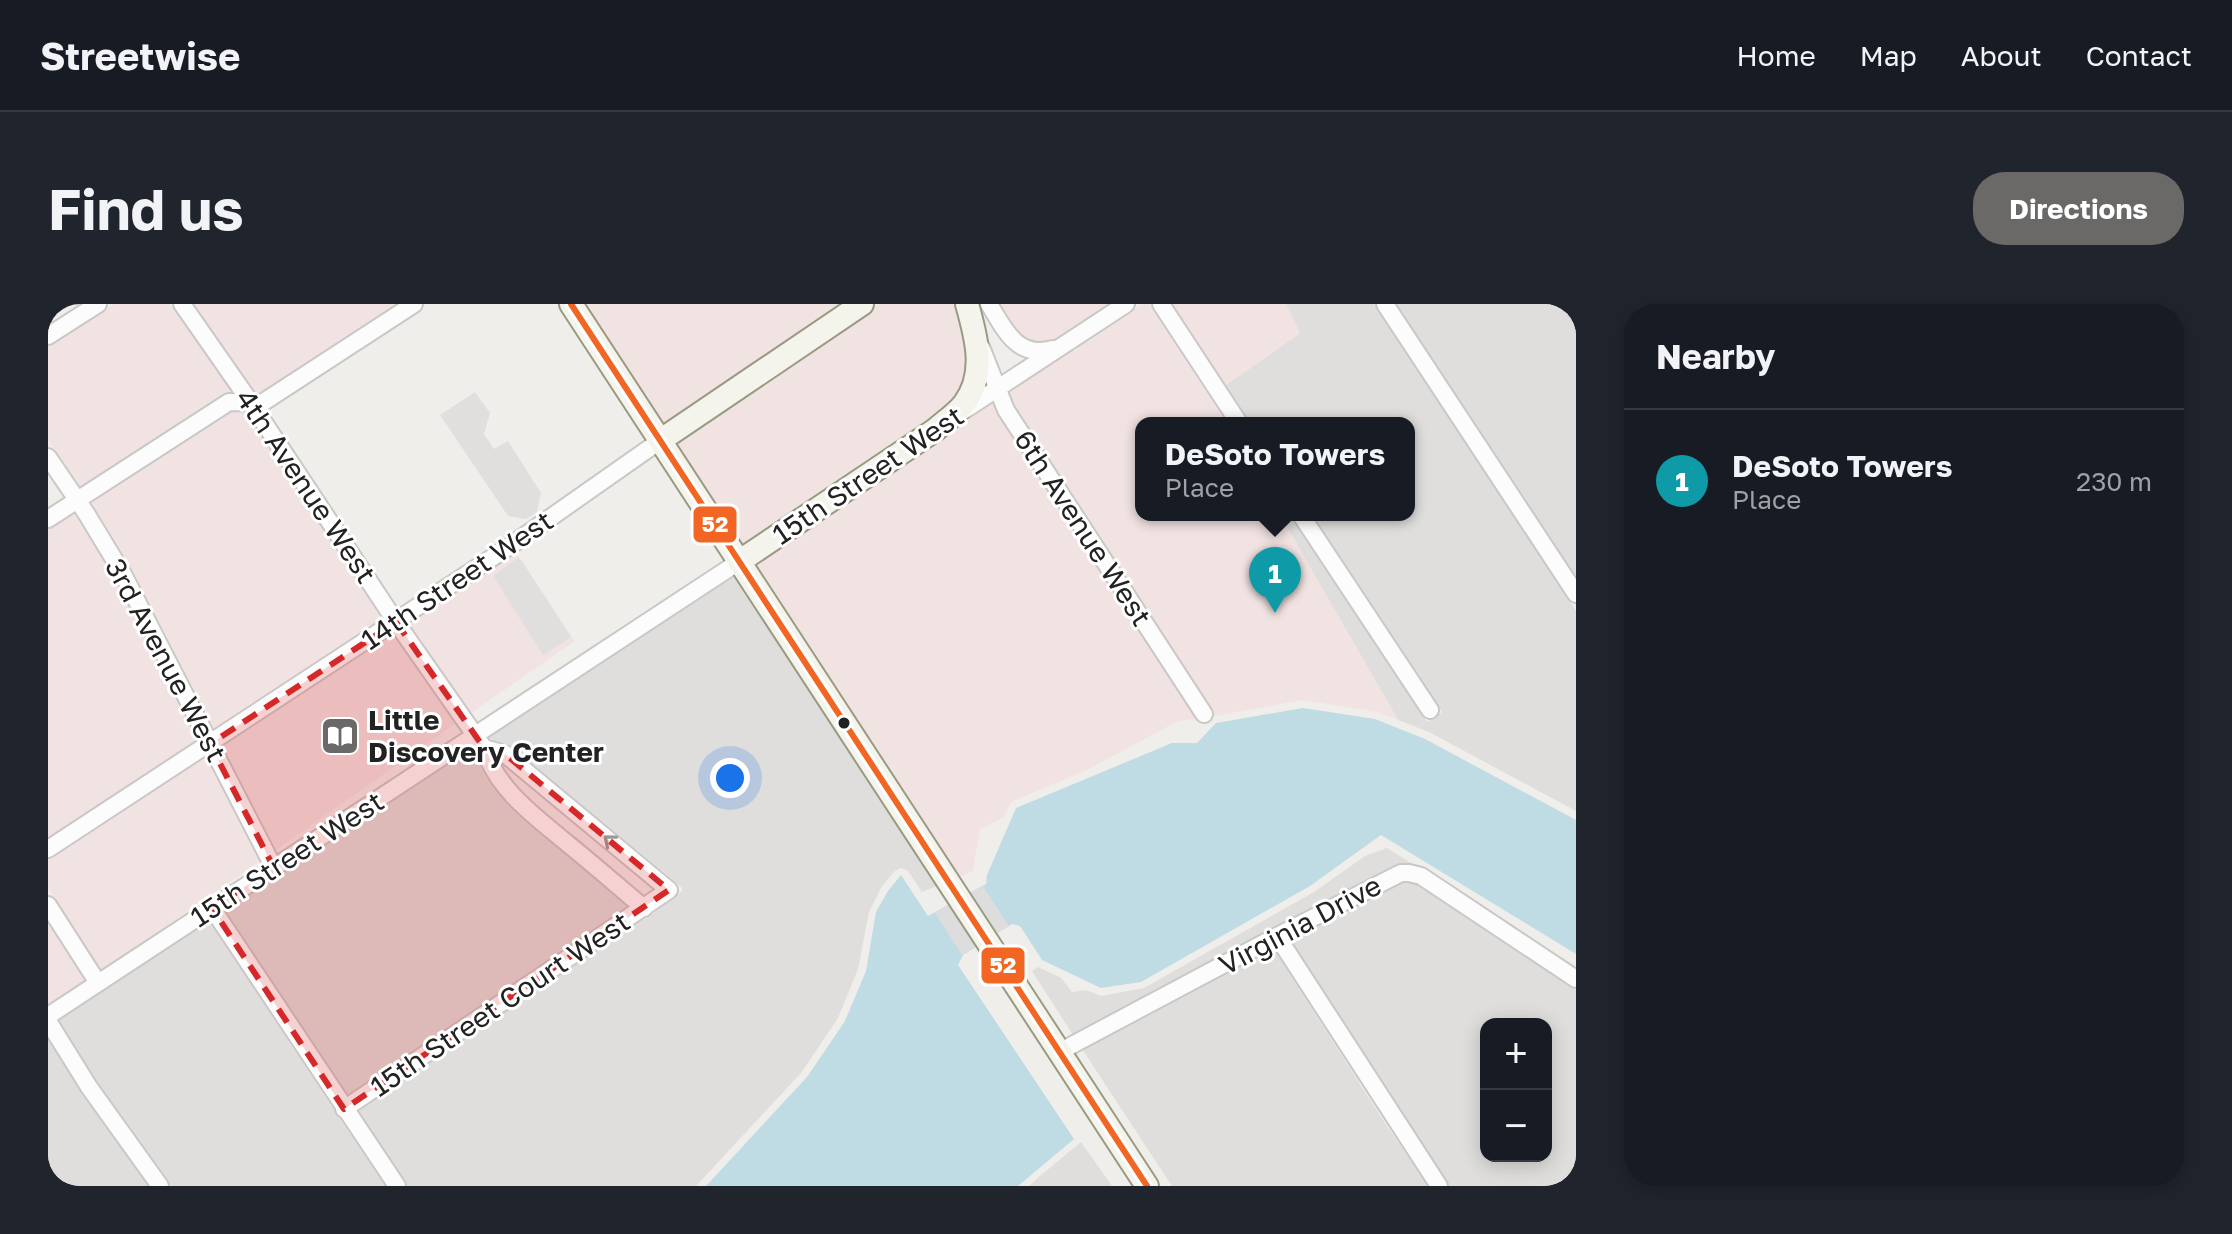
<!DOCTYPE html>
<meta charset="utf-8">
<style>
:root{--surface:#171b24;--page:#20242c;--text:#f1f3f6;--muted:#9ea1a6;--line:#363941;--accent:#6a6968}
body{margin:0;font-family:"Golos Text",sans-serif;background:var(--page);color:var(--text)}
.controls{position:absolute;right:24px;bottom:24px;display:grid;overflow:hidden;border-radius:16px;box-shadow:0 4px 20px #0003}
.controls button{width:72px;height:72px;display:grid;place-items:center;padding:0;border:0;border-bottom:2px solid var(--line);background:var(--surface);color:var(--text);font:40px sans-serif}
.you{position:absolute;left:682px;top:474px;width:28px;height:28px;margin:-20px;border:6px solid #fff;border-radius:50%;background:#1a73e8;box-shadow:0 0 0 12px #1a73e833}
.badge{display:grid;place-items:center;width:52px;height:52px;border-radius:50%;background:var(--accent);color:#fff;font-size:26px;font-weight:700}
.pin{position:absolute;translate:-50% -66px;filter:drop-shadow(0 2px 4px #0008)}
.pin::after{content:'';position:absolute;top:42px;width:28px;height:24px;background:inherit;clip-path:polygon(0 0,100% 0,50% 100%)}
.popup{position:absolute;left:1087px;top:113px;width:280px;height:104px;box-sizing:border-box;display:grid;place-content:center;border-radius:16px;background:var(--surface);filter:drop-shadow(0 2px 6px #0005);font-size:26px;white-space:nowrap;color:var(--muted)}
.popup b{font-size:30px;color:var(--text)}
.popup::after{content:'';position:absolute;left:50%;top:100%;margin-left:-16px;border:16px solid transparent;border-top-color:var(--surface)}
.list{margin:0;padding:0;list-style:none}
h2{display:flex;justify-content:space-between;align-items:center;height:104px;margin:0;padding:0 32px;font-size:34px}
h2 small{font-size:26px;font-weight:400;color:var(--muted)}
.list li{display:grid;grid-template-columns:52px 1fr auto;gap:24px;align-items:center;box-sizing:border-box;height:144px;padding:0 32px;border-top:2px solid var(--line)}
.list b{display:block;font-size:30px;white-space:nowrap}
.list p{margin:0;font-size:26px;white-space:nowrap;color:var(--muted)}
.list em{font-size:26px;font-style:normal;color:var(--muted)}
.map{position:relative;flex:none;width:1528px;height:882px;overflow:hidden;border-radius:32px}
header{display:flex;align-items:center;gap:48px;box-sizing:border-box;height:112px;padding:0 40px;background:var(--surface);border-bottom:2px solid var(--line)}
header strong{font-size:38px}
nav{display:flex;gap:44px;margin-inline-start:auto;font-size:28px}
.intro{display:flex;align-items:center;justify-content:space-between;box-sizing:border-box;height:192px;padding:0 48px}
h1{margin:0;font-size:56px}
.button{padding:20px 36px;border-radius:32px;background:var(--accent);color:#fff;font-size:28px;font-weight:700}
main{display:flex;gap:48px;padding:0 48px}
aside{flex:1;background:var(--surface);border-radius:32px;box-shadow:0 4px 20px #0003}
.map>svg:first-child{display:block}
.residential{fill:#dfdedc;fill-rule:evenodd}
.commercial{fill:#f1e3e1}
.parking{fill:#e0dfde}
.water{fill:#bfdbe3}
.pier{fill:#dedddd}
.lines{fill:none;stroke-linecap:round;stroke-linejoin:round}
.street-casing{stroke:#c9c8c7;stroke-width:20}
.secondary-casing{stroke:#999a82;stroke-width:26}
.street{stroke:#fdfcfc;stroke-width:16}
.secondary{stroke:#f4f4ed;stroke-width:22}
.bus-1-casing{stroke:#fff;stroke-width:12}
.bus-1{stroke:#f26522;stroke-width:6}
.oneway{stroke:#9a9a9a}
.marked{fill:#d62828;fill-opacity:0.2;stroke:#d62828;stroke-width:6;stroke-dasharray:16 10;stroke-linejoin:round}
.bus-dot{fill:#222;stroke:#fff;stroke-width:3}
.labels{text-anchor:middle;stroke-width:6;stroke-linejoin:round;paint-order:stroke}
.street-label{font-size:28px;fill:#222;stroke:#fff}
.poi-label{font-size:28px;font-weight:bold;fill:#222;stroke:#fff;text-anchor:start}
.line-badge{stroke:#fff;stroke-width:3}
.badge-label{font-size:22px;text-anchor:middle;font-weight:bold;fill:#fff}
</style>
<header>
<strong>Streetwise</strong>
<nav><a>Home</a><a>Map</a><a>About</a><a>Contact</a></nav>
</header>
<div class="intro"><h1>Find us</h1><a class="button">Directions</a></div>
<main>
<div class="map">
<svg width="1528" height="882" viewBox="0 0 1528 882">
<rect width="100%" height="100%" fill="#f0eeeb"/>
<!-- residential -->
<path class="residential" d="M 1238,0 L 1326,0 L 1528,307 L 1528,507 L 1381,428 L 1350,416 L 1232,211 L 1241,211 L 1379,418 L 1394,408 L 1264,211 L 1361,211 L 1361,119 L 1203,119 L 1178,81 L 1251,30 Z
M 1348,0 L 1528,0 L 1528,272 Z
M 689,270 L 833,491 L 889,582 L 874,588 L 860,567 L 853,564 L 847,567 L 834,582 L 821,608 L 810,665 L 790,714 L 753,769 L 648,882 L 360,882 L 309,806 L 595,615 L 596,616 L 634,587 L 634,584 L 623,574 L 463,443 L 444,437 L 442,433 Z
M 424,444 L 425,450 L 429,451 L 433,465 L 440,476 L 463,503 L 581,604 L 300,792 L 177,606 Z
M 1339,544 L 1366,561 L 1353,560 L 1342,564 L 1232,620 L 1025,731 L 984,667 L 990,663 L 1013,674 L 1024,688 L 1038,686 L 1053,692 L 1096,684 L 1266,588 L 1317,552 Z
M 1359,577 L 1368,580 L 1528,686 L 1528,882 L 1402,882 L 1242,635 L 1349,580 ZM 1438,720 L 1498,720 L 1498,852 L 1438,852 Z
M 161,617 L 284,803 L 337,882 L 123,882 L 49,778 L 10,716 Z
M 1225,644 L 1331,810 L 1380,882 L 1124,882 L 1034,745 Z
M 0,734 L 33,788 L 100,882 L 8,882 L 0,870 Z
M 1033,838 L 1064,882 L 981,882 L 992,872 Z"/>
<!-- commercial -->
<path class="commercial" d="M 66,0 L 122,0 L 185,89 L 176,91 L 32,183 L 0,136 L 0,42 Z
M 146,0 L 350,0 L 213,90 L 208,90 Z
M 534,0 L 799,0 L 616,123 Z
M 830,0 L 909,0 L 919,34 L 919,73 L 907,97 L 882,119 L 696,245 L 625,137 Z
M 952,0 L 1063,0 L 1014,33 L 989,39 L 977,34 L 967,24 Z
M 1094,0 L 1101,0 L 1178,119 L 1093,119 L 1093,211 L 1232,211 L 1350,416 L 1330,408 L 1254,396 L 1168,412 L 967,102 L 961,87 L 1021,48 L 1029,46 L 1030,42 Z
M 1124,0 L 1238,0 L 1252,29 L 1178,81 Z
M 945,98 L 950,111 L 997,185 L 1148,415 L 1130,417 L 1039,466 L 963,498 L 956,513 L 932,526 L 925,567 L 909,574 L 705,259 Z
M 182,107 L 197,107 L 336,316 L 167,427 L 84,265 L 42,197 Z
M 26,208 L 67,275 L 151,437 L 0,535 L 0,225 Z
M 468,248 L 527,337 L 423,409 L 361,319 Z
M 345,330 L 407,420 L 228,546 L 174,442 Z
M 158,453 L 212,557 L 53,667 L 0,584 L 0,555 Z
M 0,619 L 37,677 L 0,702 Z"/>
<!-- parking -->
<path class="parking" d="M 427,88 L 442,109 L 436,130 L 446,145 L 460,137 L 493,189 L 489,208 L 478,215 L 460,212 L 392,111 Z
M 471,253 L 523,333 L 495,351 L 445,272 Z"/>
<!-- water -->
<path class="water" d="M 1255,404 L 1327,415 L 1377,435 L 1528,516 L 1528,650 L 1333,531 L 1262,582 L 1093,678 L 1053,684 L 994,656 L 972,622 L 964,620 L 915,651 L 910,661 L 1026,835 L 970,882 L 658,882 L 759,773 L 797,717 L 818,667 L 828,608 L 840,587 L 853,571 L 880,612 L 938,580 L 939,571 L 968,504 L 1124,439 L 1149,439 L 1168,419 Z"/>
<!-- pier -->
<path class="pier" d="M 935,582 L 961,622 L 914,651 L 887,609 Z"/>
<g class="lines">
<!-- street casing -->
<g class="street-casing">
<path id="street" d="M 134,0 L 203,99 L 348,318 L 436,444 C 449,486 488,513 520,540 C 546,561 571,583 596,604
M 941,0 C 957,26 969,55 1005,45
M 1113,0 L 1191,119
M 1337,0 L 1528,290
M 0,32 L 50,0
M 933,43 L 958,106 L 1156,410
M 915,107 L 1078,0
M 0,153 L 38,209 L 75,270 L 226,564
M 1253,211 L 1382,406
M 0,215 L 181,98 L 214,99 L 366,0
M 0,545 L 462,242 L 613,136
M 0,601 L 50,679
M 164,604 L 349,882
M 1229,632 L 1391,882
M 0,712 L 692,257
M 0,717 L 41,783 L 112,882
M 1011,748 L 1229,632 L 1353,569 L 1361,569 L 1373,572 L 1528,675
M 296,805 L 621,586 L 457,450 L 436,444"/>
</g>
<!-- secondary casing -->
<g class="secondary-casing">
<path id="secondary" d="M 523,0 L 1099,882
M 613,136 L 814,0
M 692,257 L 887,126 C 896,118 908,110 916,100 C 939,70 928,32 919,0"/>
</g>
<!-- street -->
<use href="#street" class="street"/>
<!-- secondary -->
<use href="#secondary" class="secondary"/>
<!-- bus-1 casing -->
<g class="bus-1-casing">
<path id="bus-1" d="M 523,0 L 1099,882"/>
</g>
<!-- bus-1 -->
<use href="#bus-1" class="bus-1"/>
</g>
<!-- one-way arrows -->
<defs><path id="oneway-chevron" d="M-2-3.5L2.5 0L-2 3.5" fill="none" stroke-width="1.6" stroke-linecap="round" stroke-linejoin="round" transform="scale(2)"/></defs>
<use class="oneway" href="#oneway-chevron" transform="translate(561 536) rotate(-140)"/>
<!-- marked area -->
<path class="marked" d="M 348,318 L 436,444 L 457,450 L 621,586 L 296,805 L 164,604 L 226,564 L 162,440 Z"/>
<!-- icons -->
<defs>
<g id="library-square" transform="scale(2)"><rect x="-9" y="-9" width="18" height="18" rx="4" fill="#6a6968" stroke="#fff"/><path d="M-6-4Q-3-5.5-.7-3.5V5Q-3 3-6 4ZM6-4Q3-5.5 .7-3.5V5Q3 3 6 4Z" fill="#fff"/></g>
</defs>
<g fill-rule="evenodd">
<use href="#library-square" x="292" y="432"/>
</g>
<!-- markers -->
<circle class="bus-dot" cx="796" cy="419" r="7"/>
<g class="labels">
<!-- street labels -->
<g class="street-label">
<text transform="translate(820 171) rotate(-34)" y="10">15th Street West</text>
<text transform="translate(258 182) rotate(56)" y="10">4th Avenue West</text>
<text transform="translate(1035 224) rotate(57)" y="10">6th Avenue West</text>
<text transform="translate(409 276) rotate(-34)" y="10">14th Street West</text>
<text transform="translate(118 356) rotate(62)" y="10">3rd Avenue West</text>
<text transform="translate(239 555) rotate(-33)" y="10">15th Street West</text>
<text transform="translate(1252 621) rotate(-28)" y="10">Virginia Drive</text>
<text transform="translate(452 700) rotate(-34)" y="10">15th Street Court West</text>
</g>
<!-- poi labels -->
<g class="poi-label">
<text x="320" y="426">Little<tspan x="320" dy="32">Discovery Center</tspan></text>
</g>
</g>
<g class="line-badge">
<rect x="644" y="201" width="46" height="39" rx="8" fill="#f26522"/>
<rect x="932" y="642" width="46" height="39" rx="8" fill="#f26522"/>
</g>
<g class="badge-label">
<text x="667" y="228">52</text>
<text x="955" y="669">52</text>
</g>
</svg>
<div class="controls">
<button>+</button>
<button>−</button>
</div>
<div class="you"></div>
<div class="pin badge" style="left:1227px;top:309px;background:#0f9aa8">1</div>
<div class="popup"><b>DeSoto Towers</b>Place</div>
</div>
<aside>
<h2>Nearby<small></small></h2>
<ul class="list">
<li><span class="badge" style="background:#0f9aa8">1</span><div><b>DeSoto Towers</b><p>Place</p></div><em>230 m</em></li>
</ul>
</aside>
</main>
